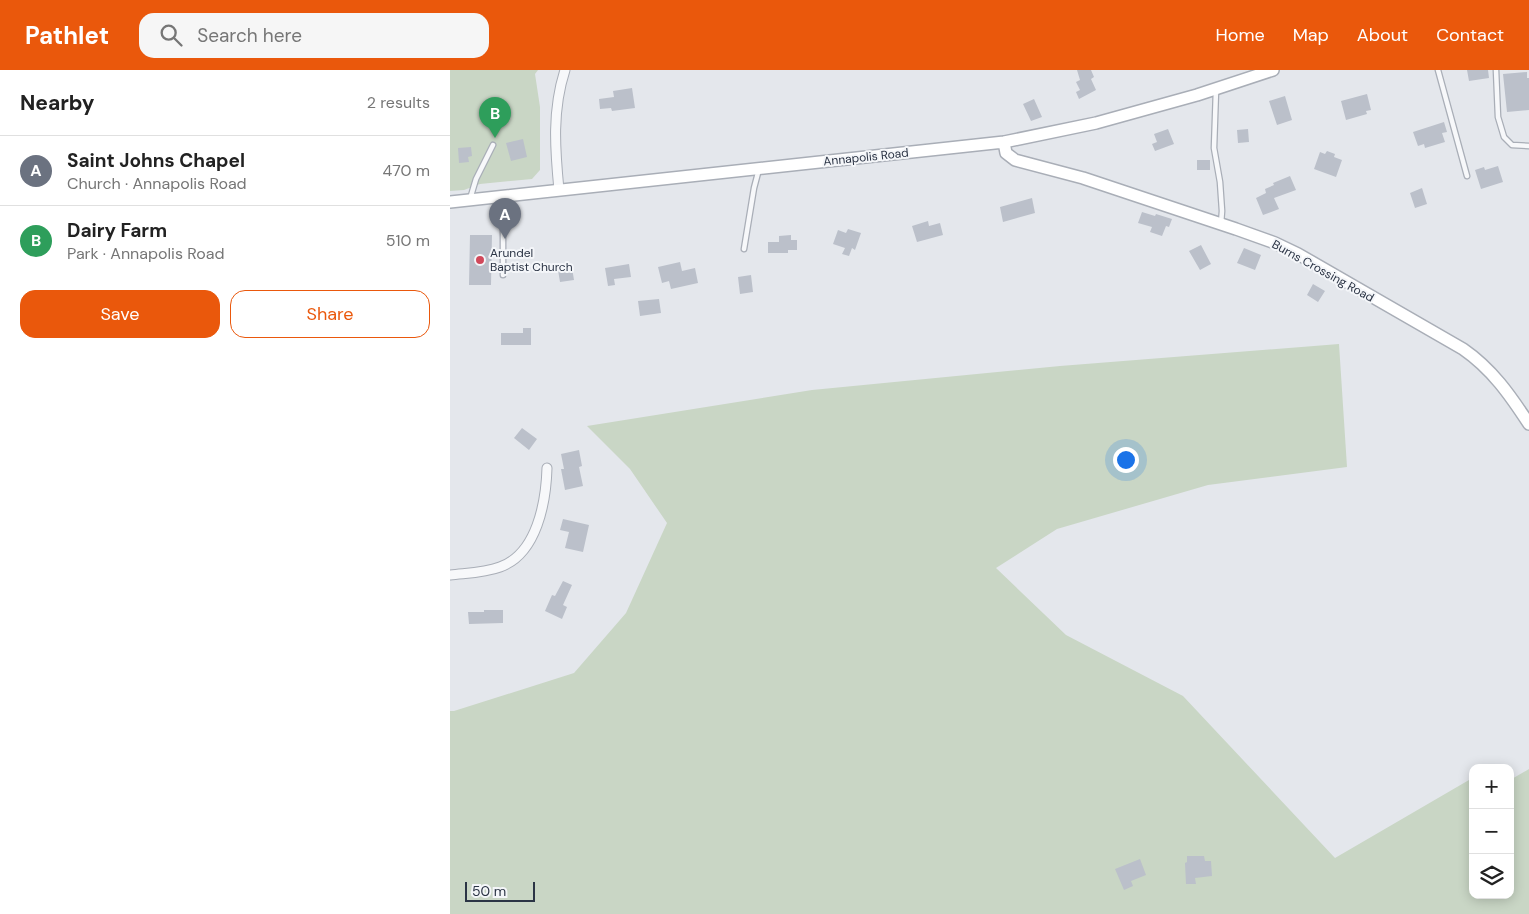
<!DOCTYPE html>
<meta charset="utf-8">
<style>
:root{--surface:#fff;--page:#f6f6f6;--text:#222;--muted:#767676;--line:#e0e0e0;--accent:#ea580c}
body{margin:0;font-family:"DM Sans",sans-serif;background:var(--page);color:var(--text)}
.controls{position:absolute;right:15px;bottom:15px;display:grid;overflow:hidden;border-radius:10px;box-shadow:0 2px 12px #0003}
.controls button{width:45px;height:45px;display:grid;place-items:center;padding:0;border:0;border-bottom:1px solid var(--line);background:var(--surface);color:var(--text);font:25px sans-serif}
.scale{position:absolute;left:15px;bottom:12px;width:70px;box-sizing:border-box;padding-left:5px;border:2px solid #2b3445;border-top:0;font-size:14px;line-height:18px;white-space:nowrap;color:#2b3445;-webkit-text-stroke:4px #f4f6f9;paint-order:stroke}
.you{position:absolute;left:675px;top:389px;width:18px;height:18px;margin:-12px;border:4px solid #fff;border-radius:50%;background:#1a73e8;box-shadow:0 0 0 8px #1a73e833}
.badge{display:grid;place-items:center;width:32px;height:32px;border-radius:50%;background:var(--accent);color:#fff;font-size:16px;font-weight:700}
.pin{position:absolute;translate:-50% -41px;filter:drop-shadow(0 1px 2px #0008)}
.pin::after{content:'';position:absolute;top:26px;width:18px;height:15px;background:inherit;clip-path:polygon(0 0,100% 0,50% 100%)}
.list{margin:0;padding:0;list-style:none}
h2{display:flex;justify-content:space-between;align-items:center;height:65px;margin:0;padding:0 20px;font-size:21px}
h2 small{font-size:16px;font-weight:400;color:var(--muted)}
.list li{display:grid;grid-template-columns:32px 1fr auto;gap:15px;align-items:center;box-sizing:border-box;height:70px;padding:0 20px;border-top:1px solid var(--line)}
.list b{display:block;font-size:19px;white-space:nowrap}
.list p{margin:0;font-size:16px;white-space:nowrap;color:var(--muted)}
.list em{font-size:16px;font-style:normal;color:var(--muted)}
.actions{display:flex;gap:10px;padding:15px 20px}
.actions a{flex:1;padding:11px 0;border:1px solid var(--accent);border-radius:15px;text-align:center;font-size:18px;color:var(--accent)}
.actions .main{background:var(--accent);color:#fff}
.icon{flex:none;width:28px;height:28px;fill:none;stroke:currentColor;stroke-width:2;stroke-linecap:round;stroke-linejoin:round}
.map{position:relative;flex:none;width:1079px;height:844px;overflow:hidden}
header{display:flex;align-items:center;gap:30px;box-sizing:border-box;height:70px;padding:0 25px;background:var(--accent);color:#fff}
header strong{font-size:24px}
nav{display:flex;gap:28px;margin-inline-start:auto;font-size:18px}
.search{width:350px;height:45px;background:var(--page);display:flex;align-items:center;gap:12px;box-sizing:border-box;padding:0 18px;border-radius:15px;color:var(--muted);font-size:19px}
main{display:flex}
aside{flex:1;background:var(--surface)}
.map>svg:first-child{display:block}
.green{fill:#c9d6c5}
.building{fill:#bbc0ca}
.lines{fill:none;stroke-linecap:round;stroke-linejoin:round}
.lane-casing{stroke:#a9aeb7;stroke-width:7}
.street-casing{stroke:#a9aeb7;stroke-width:11}
.secondary-casing{stroke:#a9aeb7;stroke-width:14}
.lane{stroke:#f7f8fa;stroke-width:4.5}
.street{stroke:#f7f8fa;stroke-width:9}
.secondary{stroke:#fff;stroke-width:11}
.poi-dot{fill:#d1495b;stroke:#f4f6f9;stroke-width:2}
.labels{text-anchor:middle;stroke-width:4;stroke-linejoin:round;paint-order:stroke}
.street-label{font-size:12px;fill:#2b3445;stroke:#f4f6f9}
.poi-label{font-size:12px;fill:#2b3445;stroke:#f4f6f9;text-anchor:start}
</style>
<header>
<strong>Pathlet</strong>
<div class="search"><svg class="icon" aria-label="search" viewBox="0 0 24 24"><circle cx="10" cy="10" r="6"/><path d="M15 15l6 6"/></svg>Search here</div>
<nav><a>Home</a><a>Map</a><a>About</a><a>Contact</a></nav>
</header>
<main>
<aside>
<h2>Nearby<small>2 results</small></h2>
<ul class="list">
<li><span class="badge" style="background:#6b7280">A</span><div><b>Saint Johns Chapel</b><p>Church · Annapolis Road</p></div><em>470 m</em></li>
<li><span class="badge" style="background:#2e9e5b">B</span><div><b>Dairy Farm</b><p>Park · Annapolis Road</p></div><em>510 m</em></li>
</ul>
<div class="actions"><a class="main">Save</a><a>Share</a></div>
</aside>
<div class="map">
<svg width="1079" height="844" viewBox="0 0 1079 844">
<rect width="100%" height="100%" fill="#e4e7ec"/>
<!-- green -->
<path class="green" d="M 0,0 L 88,0 L 85,4 L 90,37 L 90,100 L 82,109 L 30,114 L 14,120 L 0,121 Z
M 889,274 L 897,397 L 758,415 L 607,459 L 546,498 L 616,565 L 733,626 L 885,788 L 1019,710 L 1023,710 L 1023,825 L 1060,825 L 1060,710 L 1079,699 L 1079,844 L 0,844 L 0,641 L 4,641 L 124,603 L 176,543 L 217,453 L 180,399 L 137,356 L 362,320 L 610,296 Z"/>
<!-- building -->
<path class="building" d="M 627,0 L 641,0 L 644,7 L 641,9 L 646,20 L 629,29 L 626,22 L 630,20 L 626,12 L 630,10 Z
M 1017,0 L 1038,0 L 1039,8 L 1019,11 Z
M 1077,2 L 1077,8 L 1079,8 L 1079,40 L 1057,42 L 1053,4 Z
M 182,18 L 185,38 L 162,41 L 161,38 L 150,39 L 149,29 L 164,27 L 163,21 Z
M 917,24 L 921,40 L 916,41 L 917,44 L 896,50 L 891,31 Z
M 835,26 L 842,50 L 827,55 L 819,31 Z
M 584,29 L 592,47 L 581,51 L 573,34 Z
M 994,52 L 997,62 L 992,63 L 995,72 L 975,78 L 974,74 L 968,76 L 963,62 Z
M 718,59 L 724,74 L 705,81 L 702,74 L 707,72 L 704,64 Z
M 798,59 L 799,72 L 788,73 L 787,60 Z
M 73,69 L 77,87 L 61,91 L 56,73 Z
M 21,77 L 22,86 L 18,87 L 19,92 L 9,93 L 8,78 Z
M 877,81 L 885,84 L 884,87 L 892,90 L 886,107 L 864,99 L 870,82 L 875,84 Z
M 747,90 L 760,90 L 760,100 L 747,100 Z
M 1048,96 L 1053,112 L 1031,119 L 1025,100 L 1034,97 L 1035,100 Z
M 840,106 L 846,120 L 824,128 L 829,139 L 813,145 L 806,128 L 816,123 L 815,119 L 824,115 L 823,113 Z
M 972,118 L 977,134 L 965,138 L 960,123 Z
M 582,128 L 585,143 L 553,152 L 550,137 Z
M 692,142 L 705,146 L 706,144 L 722,149 L 719,157 L 716,156 L 712,166 L 700,162 L 702,157 L 688,153 Z
M 478,151 L 479,156 L 490,153 L 493,165 L 467,172 L 462,156 Z
M 398,159 L 411,163 L 405,180 L 402,178 L 399,186 L 392,184 L 395,178 L 383,174 L 388,160 L 396,163 Z
M 20,165 L 42,165 L 41,215 L 19,215 Z
M 341,165 L 341,170 L 347,170 L 347,180 L 338,180 L 338,183 L 318,183 L 318,172 L 329,172 L 329,166 Z
M 751,175 L 761,194 L 750,200 L 739,181 Z
M 794,178 L 811,185 L 805,200 L 787,193 Z
M 230,192 L 232,201 L 245,198 L 248,213 L 221,219 L 219,211 L 212,213 L 208,197 Z
M 179,194 L 181,207 L 164,209 L 165,215 L 158,216 L 155,198 Z
M 122,198 L 124,210 L 110,212 L 108,200 Z
M 301,205 L 303,222 L 290,224 L 288,207 Z
M 863,214 L 875,221 L 868,232 L 857,225 Z
M 209,229 L 211,243 L 190,246 L 188,231 Z
M 73,258 L 81,258 L 81,275 L 51,275 L 51,263 L 73,263 Z
M 72,358 L 87,369 L 79,380 L 64,368 Z
M 129,380 L 132,396 L 129,397 L 133,416 L 115,420 L 111,399 L 114,399 L 111,384 Z
M 113,449 L 139,455 L 133,482 L 115,478 L 119,462 L 110,460 Z
M 113,511 L 122,515 L 113,535 L 117,537 L 112,549 L 95,541 L 102,525 L 105,526 Z
M 34,540 L 53,540 L 53,553 L 19,554 L 18,542 L 34,542 Z
M 737,786 L 754,786 L 755,791 L 761,791 L 762,806 L 745,808 L 746,814 L 736,814 L 735,793 L 737,792 Z
M 690,789 L 696,805 L 681,811 L 683,816 L 674,820 L 665,799 Z"/>
<g class="lines">
<!-- lane casing -->
<g class="lane-casing">
<path id="lane" d="M 988,0 L 1017,106
M 1046,0 L 1048,47 L 1054,67 L 1062,75 L 1079,76
M 766,20 L 764,78 L 770,112 L 772,141 L 771,154
M 49,128 L 53,153 L 53,205
M 20,129 L 26,109 L 43,75
M 294,179 L 304,118 L 309,99"/>
</g>
<!-- street casing -->
<g class="street-casing">
<path id="street" d="M 109,120 C 105,79 102,40 115,0
M 0,505 C 16,503 34,503 50,497 C 87,484 96,432 97,398"/>
</g>
<!-- secondary casing -->
<g class="secondary-casing">
<path id="secondary" d="M 554,72 L 556,83 L 565,90 L 633,108 L 786,159 L 825,173 L 848,184 L 1013,279 C 1042,299 1060,325 1079,354
M 0,132 L 554,72 L 646,53 L 747,25 L 823,0"/>
</g>
<!-- lane -->
<use href="#lane" class="lane"/>
<!-- street -->
<use href="#street" class="street"/>
<!-- secondary -->
<use href="#secondary" class="secondary"/>
</g>
<!-- markers -->
<circle class="poi-dot" cx="30" cy="190" r="5"/>
<g class="labels">
<!-- street labels -->
<g class="street-label">
<text transform="translate(416 87) rotate(-6)" y="4">Annapolis Road</text>
<text transform="translate(873 201) rotate(29)" y="4">Burns Crossing Road</text>
</g>
<!-- poi labels -->
<g class="poi-label">
<text x="40" y="187">Arundel<tspan x="40" dy="14">Baptist Church</tspan></text>
</g>
</g>
</svg>
<div class="controls">
<button>+</button>
<button>−</button>
<button><svg class="icon" aria-label="layers" viewBox="0 0 24 24"><path d="M12 4l9 5-9 5-9-5zM3 14l9 5 9-5"/></svg></button>
</div>
<div class="scale">50 m</div>
<div class="you"></div>
<div class="pin badge" style="left:55px;top:169px;background:#6b7280">A</div>
<div class="pin badge" style="left:45px;top:68px;background:#2e9e5b">B</div>
</div>
</main>
